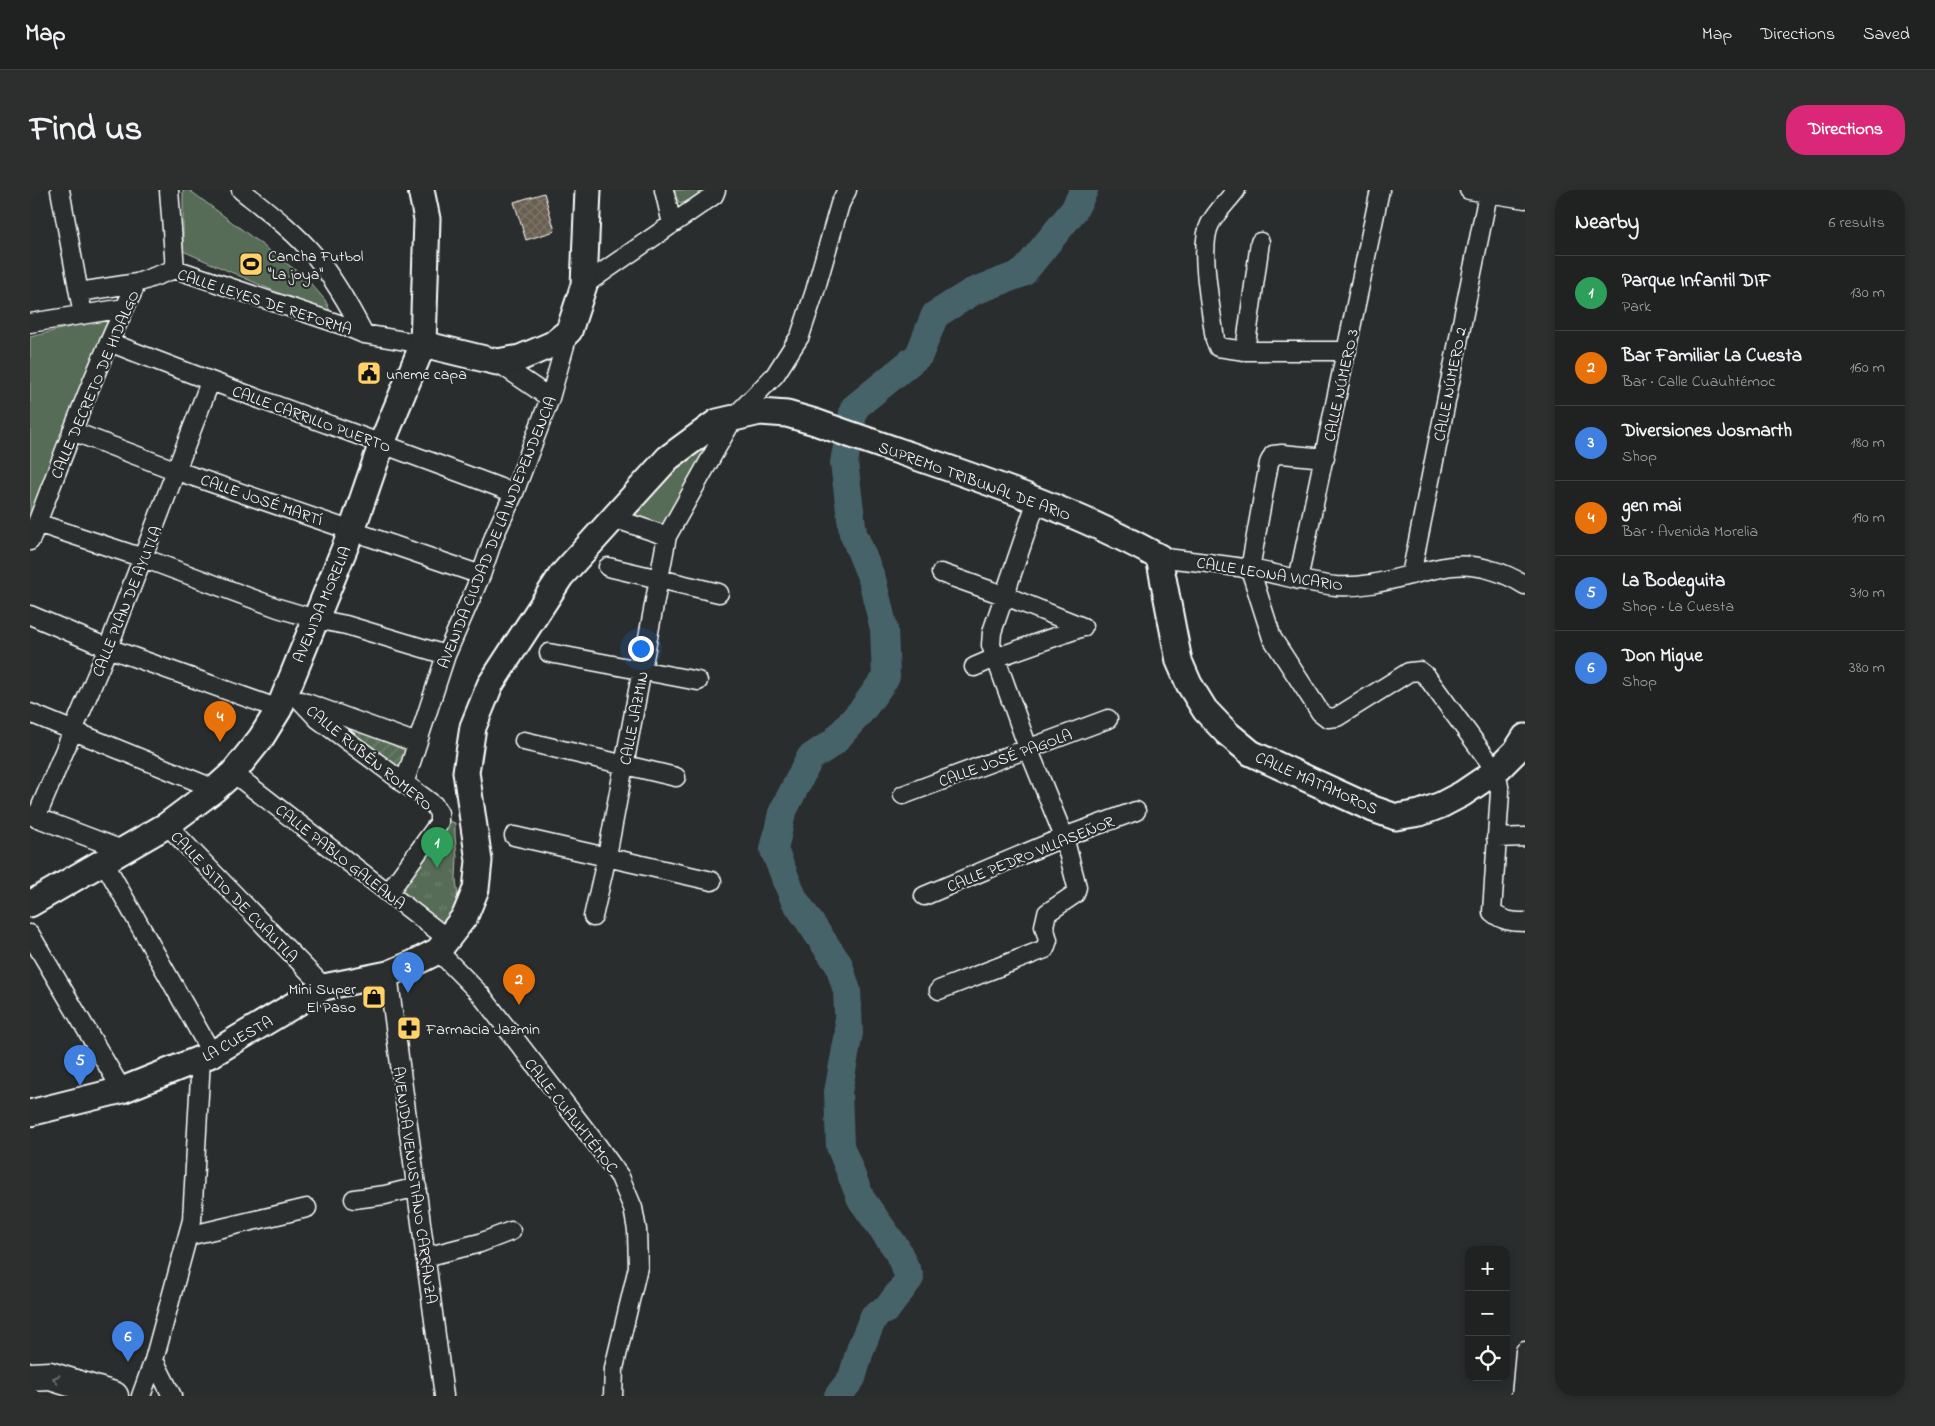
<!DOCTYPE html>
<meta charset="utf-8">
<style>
:root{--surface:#202222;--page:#2d2f2f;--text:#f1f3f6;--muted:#a2a4a5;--line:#3d3f40;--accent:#db2777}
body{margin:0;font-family:"Indie Flower",sans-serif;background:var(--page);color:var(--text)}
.controls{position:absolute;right:15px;bottom:15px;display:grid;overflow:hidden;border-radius:10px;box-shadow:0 2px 8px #0003}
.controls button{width:45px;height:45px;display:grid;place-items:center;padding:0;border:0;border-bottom:1px solid var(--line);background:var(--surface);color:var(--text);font:25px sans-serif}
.you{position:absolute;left:610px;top:458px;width:18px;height:18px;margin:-12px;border:4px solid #fff;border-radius:50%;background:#1a73e8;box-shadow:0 0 0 8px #1a73e833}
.badge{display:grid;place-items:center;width:32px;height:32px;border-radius:50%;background:var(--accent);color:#fff;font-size:16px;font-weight:700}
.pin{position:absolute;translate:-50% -41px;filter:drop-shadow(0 1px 2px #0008)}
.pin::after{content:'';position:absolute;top:26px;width:18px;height:15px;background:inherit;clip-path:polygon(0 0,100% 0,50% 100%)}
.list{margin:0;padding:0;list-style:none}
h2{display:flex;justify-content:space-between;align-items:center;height:65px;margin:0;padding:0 20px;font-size:21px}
h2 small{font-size:16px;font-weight:400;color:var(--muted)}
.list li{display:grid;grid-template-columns:32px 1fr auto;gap:15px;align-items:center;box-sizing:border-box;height:75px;padding:0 20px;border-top:1px solid var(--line)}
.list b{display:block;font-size:19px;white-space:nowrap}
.list p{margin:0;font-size:16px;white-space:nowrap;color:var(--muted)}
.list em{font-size:16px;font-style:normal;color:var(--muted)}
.icon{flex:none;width:28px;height:28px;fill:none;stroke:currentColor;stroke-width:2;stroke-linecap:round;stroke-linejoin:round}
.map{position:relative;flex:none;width:1495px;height:1206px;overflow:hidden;border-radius:20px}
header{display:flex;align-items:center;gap:30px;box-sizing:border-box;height:70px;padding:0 25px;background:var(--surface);border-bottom:1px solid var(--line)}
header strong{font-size:24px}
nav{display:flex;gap:28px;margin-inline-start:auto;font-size:18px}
.intro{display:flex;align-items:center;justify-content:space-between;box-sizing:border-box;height:120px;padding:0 30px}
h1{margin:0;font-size:35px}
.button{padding:12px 22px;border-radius:20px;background:var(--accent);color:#fff;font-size:18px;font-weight:700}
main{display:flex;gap:30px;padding:0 30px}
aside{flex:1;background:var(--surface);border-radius:20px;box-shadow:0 2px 8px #0003}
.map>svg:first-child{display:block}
.grass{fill:#576c57;stroke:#abb6ab}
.park{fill:url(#park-tufts);stroke:#abb6ab}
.garden{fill:url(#garden-furrows);stroke:#abb6ab}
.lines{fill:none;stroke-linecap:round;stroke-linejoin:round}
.river{stroke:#46636a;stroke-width:28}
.building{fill:url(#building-cross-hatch);stroke:#fff}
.street-casing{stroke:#fff;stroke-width:21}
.secondary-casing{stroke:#fff;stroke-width:29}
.primary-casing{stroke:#fff;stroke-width:31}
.street{stroke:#2a2d2e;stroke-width:18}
.secondary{stroke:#2a2d2e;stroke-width:25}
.primary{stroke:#2a2d2e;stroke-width:28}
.oneway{stroke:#6a6c6d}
.labels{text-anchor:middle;stroke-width:4.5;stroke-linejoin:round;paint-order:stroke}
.poi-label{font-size:16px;fill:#fff;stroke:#2a2d2e;text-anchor:start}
.street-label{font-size:16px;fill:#fff;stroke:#2a2d2e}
</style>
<header>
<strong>Map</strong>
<nav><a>Map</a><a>Directions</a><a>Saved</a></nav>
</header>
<div class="intro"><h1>Find us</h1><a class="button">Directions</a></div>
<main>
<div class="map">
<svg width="1495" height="1206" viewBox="0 0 1495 1206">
<defs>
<pattern id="park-tufts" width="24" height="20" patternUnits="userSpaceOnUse" patternTransform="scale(1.25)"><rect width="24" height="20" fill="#576c57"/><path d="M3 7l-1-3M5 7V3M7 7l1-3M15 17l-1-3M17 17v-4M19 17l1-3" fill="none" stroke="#708270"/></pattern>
<pattern id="garden-furrows" width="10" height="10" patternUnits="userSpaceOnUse" patternTransform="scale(1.25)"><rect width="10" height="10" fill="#576c57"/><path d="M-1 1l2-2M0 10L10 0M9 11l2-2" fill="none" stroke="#708270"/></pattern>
<pattern id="building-cross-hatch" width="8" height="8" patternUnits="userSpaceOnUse" patternTransform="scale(1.25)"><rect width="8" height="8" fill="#695e50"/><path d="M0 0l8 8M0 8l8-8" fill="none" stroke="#80766a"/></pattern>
</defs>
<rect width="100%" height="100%" fill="#2a2d2e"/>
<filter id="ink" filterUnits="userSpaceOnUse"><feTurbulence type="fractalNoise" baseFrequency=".02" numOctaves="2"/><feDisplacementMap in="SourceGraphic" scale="10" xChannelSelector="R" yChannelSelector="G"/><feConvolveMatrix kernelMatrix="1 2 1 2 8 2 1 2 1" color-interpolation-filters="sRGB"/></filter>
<g filter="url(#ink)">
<!-- grass -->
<path class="grass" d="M 153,0 L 159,0 L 166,5 L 276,88 L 295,110 L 303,127 L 153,61 Z
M 642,0 L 671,0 L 666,7 L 650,14 Z
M 86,125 L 0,346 L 0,147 Z
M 690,241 L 632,342 L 595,326 L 630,289 Z"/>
<!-- park -->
<path class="park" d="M 415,630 L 425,633 L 425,645 L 427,667 L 426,689 L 428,707 L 425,726 L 414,741 L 370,700 L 417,642 Z"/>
<!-- garden -->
<path class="garden" d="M 281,519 L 376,561 L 368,585 Z"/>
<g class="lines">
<!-- river -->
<path class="river" d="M 808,1206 L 822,1188 L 831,1157 L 844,1126 L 857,1119 L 880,1088 L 866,1058 L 831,1009 L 810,956 L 808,902 L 819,843 L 817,801 L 809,775 L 764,709 L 744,660 L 752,623 L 780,568 L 804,552 L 833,519 L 856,487 L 854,439 L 842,389 L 823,343 L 814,273 L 824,218 L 889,165 L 905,125 L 942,102 L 993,83 L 1044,20 L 1054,0"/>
</g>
<!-- building -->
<path class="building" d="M 514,3 L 525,41 L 496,50 L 484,12 Z"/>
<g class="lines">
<!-- street casing -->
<g class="street-casing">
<path id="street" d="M 30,0 L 53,125
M 139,0 L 145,79
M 211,0 C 236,20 264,41 285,66 C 305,90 320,117 334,144 L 393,154
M 634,0 L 642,34
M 1206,0 C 1198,11 1186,22 1180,34 C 1168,57 1182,123 1185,150 L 1188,157 L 1215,161 L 1317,161
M 1439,0 L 1495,9
M 554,95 L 684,5 L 686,0
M 49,102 L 107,93 L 145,79 L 315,136 L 334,144
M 0,133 L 95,118
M 79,152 C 213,205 350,252 484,303
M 1215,161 L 1230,52
M 467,172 L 520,208
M 42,241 L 147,281 L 451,385
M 1295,268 L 1252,264 L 1243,265 L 1239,273 L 1220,379 L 1242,448 L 1290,522 L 1298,528 L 1307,527 L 1379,482 L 1390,481 L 1397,487 L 1466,581 L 1470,602 L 1462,722 C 1472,731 1482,732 1495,732
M 583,328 L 637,346
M 7,333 L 113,368 L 248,418 L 285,429 L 316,435 L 416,465
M 0,351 C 34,264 65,176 107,93
M 1129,367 C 1159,371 1190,374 1220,379 C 1249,384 1277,393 1306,396 C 1346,399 1383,381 1422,376 C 1447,373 1474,382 1495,395
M 578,377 L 689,403
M 911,383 L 973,405 L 1053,437
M 1381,385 L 1458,4
M 1268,390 L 1350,0
M 0,425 L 78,458 L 249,519
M 519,463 L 668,491
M 944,477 L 965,468 L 1053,437
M 271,511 L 288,529 L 404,615 L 409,623 L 409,633 L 359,702
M 277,513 L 387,553
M 0,523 L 185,599
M 494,551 L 646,587
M 203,583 L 418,749
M 374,594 L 416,465 L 451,385 L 465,344 L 484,303 L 520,208 L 539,141
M 873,605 L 1078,529
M 0,625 L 95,661
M 6,628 L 78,458 L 180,192
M 137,635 L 294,797
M 484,646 L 682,691
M 1466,648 L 1495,647
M 74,672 L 182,864
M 894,706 L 1034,647 L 1106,621
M 563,727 L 577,666 L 637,346 L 704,227 L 745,185 L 770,146 L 785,101 L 810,14 L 817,0
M 0,744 L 92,900
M 408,761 L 451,805 L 567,955 L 590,987 L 603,1018 L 607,1040 L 608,1077 L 584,1178 L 583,1206
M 358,784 L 414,1206
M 909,800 L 1015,759 L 1018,750 L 1014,736 L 1017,723 L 1045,704 L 1047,697 L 1034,647 L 998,558 L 961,455 L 962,442 L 1007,310
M 324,1009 L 355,1005 L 387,997
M 158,1046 L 277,1018
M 395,1067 L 450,1053 L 481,1041
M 124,1170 L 142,1206
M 111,1206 L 124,1170 L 162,1030 L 171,869
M 1491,1206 L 1495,1161"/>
</g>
<!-- secondary casing -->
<g class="secondary-casing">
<path id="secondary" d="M 393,154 L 467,172 L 490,168 L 523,154 L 539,141 L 554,95 L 558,0
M 0,714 L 137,635 L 185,599 L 203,583 L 231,548 L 249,519 L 322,340 L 352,253 L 393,154 L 397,29 L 391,0
M 0,923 L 92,900 L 182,864 L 294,797 L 358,784 L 384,773 L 408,761 L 435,726 L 446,699 L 449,671 L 436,582 L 443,537 L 460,495 L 531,386 L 638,268 L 687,232 L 730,222 L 757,224 L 785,232 C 901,274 1021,307 1129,367 L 1149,471 L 1159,494 L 1175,520 L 1197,543 L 1221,563 L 1343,619 L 1366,627 L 1390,623 L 1411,615 L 1432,604 L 1466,581 L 1486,561 L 1495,547"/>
</g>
<!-- primary casing -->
<g class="primary-casing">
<path id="primary" d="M 0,1187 L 20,1186 L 84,1206"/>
</g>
<!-- street -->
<use href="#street" class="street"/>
<!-- secondary -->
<use href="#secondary" class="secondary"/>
<!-- primary -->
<use href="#primary" class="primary"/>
</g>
<!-- one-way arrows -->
<defs><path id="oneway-chevron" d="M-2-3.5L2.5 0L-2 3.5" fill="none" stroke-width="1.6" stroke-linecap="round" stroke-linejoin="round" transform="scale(1.25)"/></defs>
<use class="oneway" href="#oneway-chevron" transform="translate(26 1189) rotate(-166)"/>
</g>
<!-- icons -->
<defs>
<g id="stadium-square" transform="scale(1.25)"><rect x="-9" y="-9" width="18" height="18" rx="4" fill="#ffd166" stroke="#2a2d2e"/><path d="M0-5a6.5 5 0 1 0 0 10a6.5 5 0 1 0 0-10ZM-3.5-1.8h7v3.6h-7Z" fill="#111"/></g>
<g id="civic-square" transform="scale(1.25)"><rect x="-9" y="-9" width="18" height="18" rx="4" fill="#ffd166" stroke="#2a2d2e"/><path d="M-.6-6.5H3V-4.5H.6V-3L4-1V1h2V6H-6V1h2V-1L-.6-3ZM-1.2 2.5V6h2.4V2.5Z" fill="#111"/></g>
<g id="shop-square" transform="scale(1.25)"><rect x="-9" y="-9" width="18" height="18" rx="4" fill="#ffd166" stroke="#2a2d2e"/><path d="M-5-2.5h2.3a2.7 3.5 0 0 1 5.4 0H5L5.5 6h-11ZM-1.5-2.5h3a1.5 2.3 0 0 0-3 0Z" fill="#111"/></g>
<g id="pharmacy-square" transform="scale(1.25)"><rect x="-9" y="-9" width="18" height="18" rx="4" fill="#ffd166" stroke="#2a2d2e"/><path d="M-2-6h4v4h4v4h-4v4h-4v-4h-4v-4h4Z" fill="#111"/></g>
</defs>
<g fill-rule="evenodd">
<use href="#stadium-square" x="221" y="74"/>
<use href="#civic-square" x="339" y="183"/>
<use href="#shop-square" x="344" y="807"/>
<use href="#pharmacy-square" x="379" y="838"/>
</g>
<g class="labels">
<!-- poi labels -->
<g class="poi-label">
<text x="238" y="71">Cancha Futbol<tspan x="238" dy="18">"La joya"</tspan></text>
<text x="356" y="189">uneme capa</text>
<text x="326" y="804" text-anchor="end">Mini Super<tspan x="326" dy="18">El Paso</tspan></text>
<text x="396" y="844">Farmacia Jazmin</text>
</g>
<!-- street labels -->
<g class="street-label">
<text transform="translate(235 111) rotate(18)" y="6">CALLE LEYES DE REFORMA</text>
<text transform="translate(64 194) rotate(-67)" y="6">CALLE DECRETO DE HIDALGO</text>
<text transform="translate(1419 194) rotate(-79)" y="6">CALLE NÚMERO 2</text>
<text transform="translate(1310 195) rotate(-78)" y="6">CALLE NÚMERO 3</text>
<text transform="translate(282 228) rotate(20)" y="6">CALLE CARRILLO PUERTO</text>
<text transform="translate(945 290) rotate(20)" y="6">SUPREMO TRIBUNAL DE ARIO</text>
<text transform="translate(232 309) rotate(19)" y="6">CALLE JOSÉ MARTÍ</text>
<text transform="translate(466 342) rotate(-68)" y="6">AVENIDA CIUDAD DE LA INDEPENDENCIA</text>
<text transform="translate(1240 383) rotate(9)" y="6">CALLE LEONA VICARIO</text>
<text transform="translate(96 411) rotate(-68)" y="6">CALLE PLAN DE AYUTLA</text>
<text transform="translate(291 414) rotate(-67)" y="6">AVENIDA MORELIA</text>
<text transform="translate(603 528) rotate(-79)" y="6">CALLE JAZMIN</text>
<text transform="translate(340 567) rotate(39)" y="6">CALLE RUBÉN ROMERO</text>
<text transform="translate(975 567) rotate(-20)" y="6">CALLE JOSÉ PAGOLA</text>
<text transform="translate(1287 592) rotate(24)" y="6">CALLE MATAMOROS</text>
<text transform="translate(1000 663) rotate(-22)" y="6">CALLE PEDRO VILLASEÑOR</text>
<text transform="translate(311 666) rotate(38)" y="6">CALLE PABLO GALEANA</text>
<text transform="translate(205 706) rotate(46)" y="6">CALLE SITIO DE CUAUTLA</text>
<text transform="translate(207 848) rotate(-29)" y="6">LA CUESTA</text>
<text transform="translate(542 925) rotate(52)" y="6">CALLE CUAUHTÉMOC</text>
<text transform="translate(386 995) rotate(82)" y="6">AVENIDA VENUSTIANO CARRANZA</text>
</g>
</g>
</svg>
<div class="controls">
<button>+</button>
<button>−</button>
<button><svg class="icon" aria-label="locate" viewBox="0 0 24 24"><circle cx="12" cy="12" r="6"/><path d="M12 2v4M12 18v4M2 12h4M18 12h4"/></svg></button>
</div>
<div class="you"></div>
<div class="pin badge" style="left:407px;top:678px;background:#2e9e5b">1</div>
<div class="pin badge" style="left:489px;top:815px;background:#e8710a">2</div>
<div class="pin badge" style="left:378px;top:803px;background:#3f7fe0">3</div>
<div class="pin badge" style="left:190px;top:552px;background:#e8710a">4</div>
<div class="pin badge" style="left:50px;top:896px;background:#3f7fe0">5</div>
<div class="pin badge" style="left:98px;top:1172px;background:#3f7fe0">6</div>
</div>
<aside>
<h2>Nearby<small>6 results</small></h2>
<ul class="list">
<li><span class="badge" style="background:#2e9e5b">1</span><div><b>Parque Infantil DIF</b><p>Park</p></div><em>130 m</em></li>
<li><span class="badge" style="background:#e8710a">2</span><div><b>Bar Familiar La Cuesta</b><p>Bar · Calle Cuauhtémoc</p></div><em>160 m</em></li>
<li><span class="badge" style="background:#3f7fe0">3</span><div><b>Diversiones Josmarth</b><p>Shop</p></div><em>180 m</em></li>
<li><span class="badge" style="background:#e8710a">4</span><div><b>gen mai</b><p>Bar · Avenida Morelia</p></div><em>190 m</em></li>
<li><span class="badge" style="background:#3f7fe0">5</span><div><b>La Bodeguita</b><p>Shop · La Cuesta</p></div><em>310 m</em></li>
<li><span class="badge" style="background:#3f7fe0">6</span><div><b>Don Migue</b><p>Shop</p></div><em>380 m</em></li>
</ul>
</aside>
</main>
